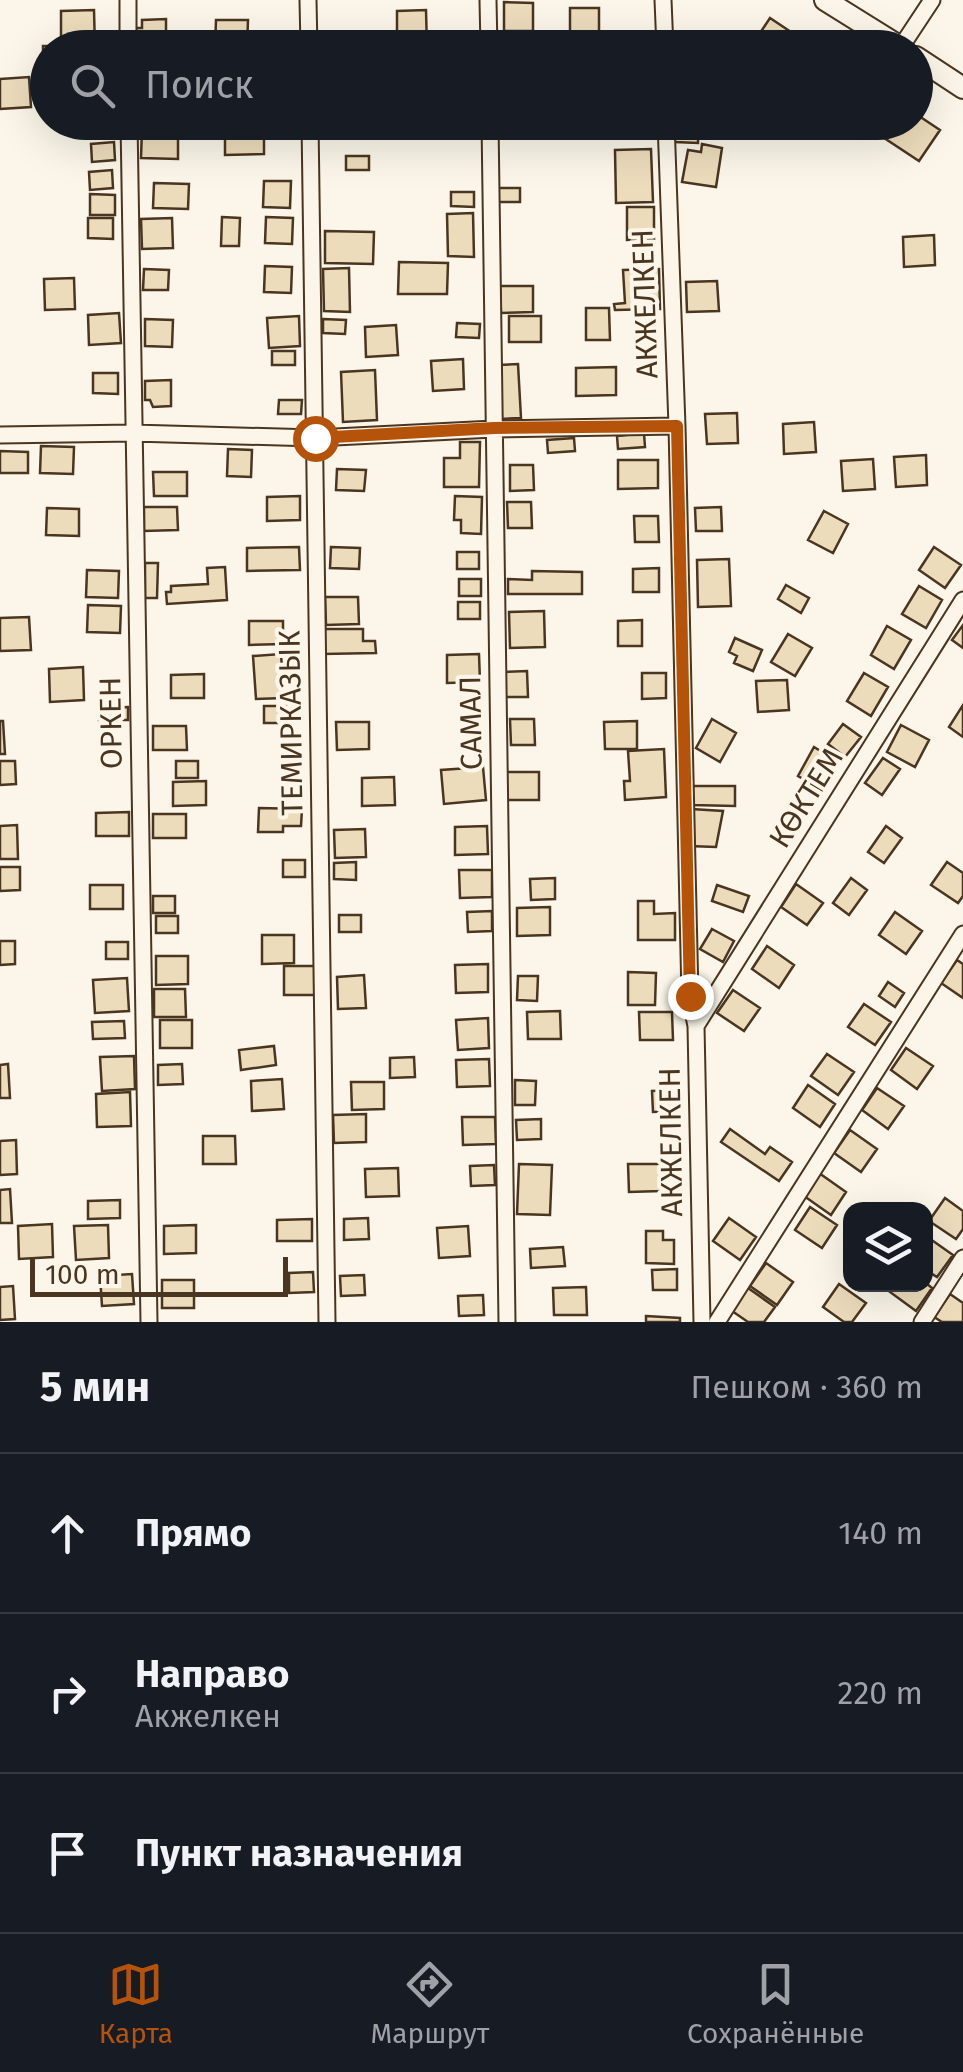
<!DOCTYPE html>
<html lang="ru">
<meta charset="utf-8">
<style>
:root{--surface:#171b24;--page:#20242c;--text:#f1f3f6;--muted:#9ea1a6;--line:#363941;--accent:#b45309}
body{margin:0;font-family:"Fira Sans",sans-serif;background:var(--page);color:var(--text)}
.controls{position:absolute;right:30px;bottom:30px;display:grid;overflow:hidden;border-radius:20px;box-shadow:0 10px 40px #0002}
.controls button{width:90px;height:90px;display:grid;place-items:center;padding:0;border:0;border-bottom:2px solid var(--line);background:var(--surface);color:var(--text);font:50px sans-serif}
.scale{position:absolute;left:30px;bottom:25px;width:258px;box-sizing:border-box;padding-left:10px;border:5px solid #4a3520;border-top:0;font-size:28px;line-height:35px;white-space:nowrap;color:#4a3520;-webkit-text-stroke:8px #fbf6e9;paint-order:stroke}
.stop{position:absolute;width:30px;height:30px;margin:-22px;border:8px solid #b45309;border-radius:50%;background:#fff}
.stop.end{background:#b45309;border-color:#fff;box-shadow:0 2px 10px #0008}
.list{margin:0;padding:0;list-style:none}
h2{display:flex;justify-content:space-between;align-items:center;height:130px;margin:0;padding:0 40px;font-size:42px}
h2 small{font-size:32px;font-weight:400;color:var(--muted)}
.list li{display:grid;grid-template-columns:65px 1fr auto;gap:30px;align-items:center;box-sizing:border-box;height:160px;padding:0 40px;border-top:2px solid var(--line)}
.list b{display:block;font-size:38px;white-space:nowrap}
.list p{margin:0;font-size:32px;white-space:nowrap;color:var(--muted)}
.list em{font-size:32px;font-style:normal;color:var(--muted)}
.icon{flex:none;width:55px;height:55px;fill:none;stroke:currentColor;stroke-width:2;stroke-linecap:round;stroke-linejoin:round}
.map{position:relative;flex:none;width:963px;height:1322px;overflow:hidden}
.search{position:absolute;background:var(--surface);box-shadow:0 10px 40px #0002;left:30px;right:30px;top:30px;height:110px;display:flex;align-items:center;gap:25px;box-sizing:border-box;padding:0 35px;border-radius:55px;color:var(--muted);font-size:38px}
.sheet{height:610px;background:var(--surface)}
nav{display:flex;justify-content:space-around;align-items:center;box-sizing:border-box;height:140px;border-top:2px solid var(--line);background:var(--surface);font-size:28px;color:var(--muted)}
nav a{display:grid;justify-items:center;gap:5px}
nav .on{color:var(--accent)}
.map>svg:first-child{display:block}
.building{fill:#ecdcbc;stroke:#4a3520;stroke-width:2.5}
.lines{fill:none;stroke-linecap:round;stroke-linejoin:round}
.minor-casing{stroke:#4a3520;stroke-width:19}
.tertiary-casing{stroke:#4a3520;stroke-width:24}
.minor{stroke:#fbf6e9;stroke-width:15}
.tertiary{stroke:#fbf6e9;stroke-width:20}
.route{stroke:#b45309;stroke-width:12}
.labels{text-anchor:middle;stroke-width:8;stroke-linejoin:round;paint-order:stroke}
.street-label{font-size:30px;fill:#4a3520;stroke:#fbf6e9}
</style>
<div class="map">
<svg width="963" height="1322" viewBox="0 0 963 1322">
<rect width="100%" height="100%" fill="#fbf6e9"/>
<!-- building -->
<path class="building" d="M 504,2 L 533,3 L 533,31 L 504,31 Z
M 570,8 L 599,8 L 599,37 L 570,36 Z
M 94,10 L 95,48 L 48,48 L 48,61 L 43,61 L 43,46 L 61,46 L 61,11 Z
M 426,10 L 427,48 L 397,48 L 397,11 Z
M 770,18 L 815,48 L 750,48 Z
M 166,19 L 166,48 L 137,48 L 136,28 L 142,28 L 142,20 Z
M 216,20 L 248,20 L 247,48 L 215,48 Z
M 687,36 L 716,36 L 716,48 L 687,48 Z
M 29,77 L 31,107 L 0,109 L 0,79 Z
M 916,114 L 940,130 L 919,161 L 860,122 L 916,122 Z
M 225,122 L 264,122 L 264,154 L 225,155 Z
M 500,122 L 522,122 L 522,136 L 499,135 Z
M 797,122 L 820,122 L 813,133 Z
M 142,128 L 178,129 L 178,159 L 141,158 Z
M 675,128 L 698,129 L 698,143 L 675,142 Z
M 114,142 L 115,160 L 92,162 L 91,144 Z
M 702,144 L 722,148 L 716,187 L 682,182 L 688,150 L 701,152 Z
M 651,149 L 653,202 L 616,203 L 615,150 Z
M 346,156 L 369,156 L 369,170 L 346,170 Z
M 112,170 L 113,188 L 90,190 L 89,172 Z
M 264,181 L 291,181 L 290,208 L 263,207 Z
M 154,183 L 189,184 L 188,209 L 153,208 Z
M 497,188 L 520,188 L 520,202 L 497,202 Z
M 451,192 L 474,192 L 474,207 L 451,206 Z
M 90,194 L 115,195 L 115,215 L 90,215 Z
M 627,207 L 654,207 L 654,239 L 627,240 Z
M 473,213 L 474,257 L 448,256 L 447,214 Z
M 222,217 L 240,218 L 239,246 L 221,246 Z
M 266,217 L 293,218 L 292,244 L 265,243 Z
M 88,218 L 113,218 L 113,239 L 88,238 Z
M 172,218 L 173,248 L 142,249 L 141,219 Z
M 325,231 L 374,232 L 373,264 L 325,263 Z
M 934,235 L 935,265 L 904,267 L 903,237 Z
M 399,262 L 448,263 L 447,294 L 398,294 Z
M 265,266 L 292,267 L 291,293 L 264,292 Z
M 349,268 L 350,312 L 324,311 L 323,269 Z
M 144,269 L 169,270 L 168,290 L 143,290 Z
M 659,269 L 660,309 L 615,310 L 614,304 L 625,303 L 623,270 Z
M 74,278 L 75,309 L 45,310 L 44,279 Z
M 717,281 L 719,311 L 687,312 L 686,282 Z
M 500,286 L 533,286 L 533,312 L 501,313 Z
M 586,308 L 609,308 L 610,340 L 586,340 Z
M 119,313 L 121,343 L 89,345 L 88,315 Z
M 299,316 L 300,346 L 269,348 L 267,318 Z
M 509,316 L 541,316 L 541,342 L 509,342 Z
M 145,319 L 173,320 L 172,347 L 145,346 Z
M 323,319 L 346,320 L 345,334 L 323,333 Z
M 457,323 L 480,324 L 479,338 L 456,337 Z
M 396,325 L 398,355 L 366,357 L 365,327 Z
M 272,351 L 295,351 L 295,365 L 272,365 Z
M 463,359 L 464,389 L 433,391 L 431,361 Z
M 518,364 L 521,418 L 500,419 L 498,365 Z
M 616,367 L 616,395 L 576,396 L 576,368 Z
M 375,370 L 377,420 L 343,422 L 341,372 Z
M 93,373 L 118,373 L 118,394 L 93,393 Z
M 171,380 L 171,406 L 153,407 L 150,400 L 145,400 L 145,381 Z
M 279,400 L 302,400 L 301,414 L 278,414 Z
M 737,413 L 738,443 L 707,444 L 705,414 Z
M 814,422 L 816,452 L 784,454 L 783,424 Z
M 644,433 L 645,447 L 618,449 L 617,436 Z
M 574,438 L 575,451 L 548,453 L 547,440 Z
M 460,442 L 480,442 L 479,487 L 444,487 L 444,458 L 460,458 Z
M 41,446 L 74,447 L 73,474 L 40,473 Z
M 228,449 L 252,450 L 251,477 L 227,476 Z
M 0,451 L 28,452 L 28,473 L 0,473 Z
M 926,455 L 927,485 L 896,487 L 894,457 Z
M 873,459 L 875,489 L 843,491 L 841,461 Z
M 618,460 L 658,460 L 658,488 L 618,489 Z
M 510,465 L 533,465 L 534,490 L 510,491 Z
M 337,469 L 366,470 L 364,491 L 336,490 Z
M 153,472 L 187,472 L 187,496 L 154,496 Z
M 300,496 L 300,520 L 267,521 L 267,497 Z
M 455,496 L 482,497 L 481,534 L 461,533 L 461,520 L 454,520 Z
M 507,502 L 531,502 L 532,528 L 508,528 Z
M 144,507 L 177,507 L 178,530 L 144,531 Z
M 721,507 L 722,531 L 696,531 L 695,508 Z
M 47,508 L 79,509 L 79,536 L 46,535 Z
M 824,511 L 848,524 L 833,553 L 808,540 Z
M 634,516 L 658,516 L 659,542 L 635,542 Z
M 299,547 L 300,570 L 247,571 L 247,548 Z
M 331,547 L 360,548 L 359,569 L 330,568 Z
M 934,547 L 961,565 L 945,588 L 919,570 Z
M 457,552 L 479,552 L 479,569 L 457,569 Z
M 729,559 L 731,606 L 698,607 L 697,560 Z
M 145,563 L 158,563 L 157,598 L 145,598 Z
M 225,567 L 227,600 L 167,604 L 166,592 L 171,592 L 171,586 L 208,584 L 207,568 Z
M 659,568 L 659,592 L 633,592 L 633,569 Z
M 87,570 L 119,571 L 118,598 L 86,597 Z
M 532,571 L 582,572 L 582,594 L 508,594 L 508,579 L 532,580 Z
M 459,579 L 481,579 L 481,596 L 459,596 Z
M 786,585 L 809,598 L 801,613 L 778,599 Z
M 919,586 L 942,600 L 926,628 L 902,614 Z
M 325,597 L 358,597 L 359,624 L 326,625 Z
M 458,602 L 480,602 L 480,619 L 458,619 Z
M 88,605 L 121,606 L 120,633 L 87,632 Z
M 544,611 L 545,647 L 510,648 L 509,612 Z
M 29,617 L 31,650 L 0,651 L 0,618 Z
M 642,620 L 642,646 L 618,646 L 618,621 Z
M 249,621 L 283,621 L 283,644 L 249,645 Z
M 963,625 L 963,648 L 952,640 Z
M 887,626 L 911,640 L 894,669 L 871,655 Z
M 323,629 L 363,629 L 363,641 L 375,641 L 376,653 L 323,654 Z
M 788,634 L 812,648 L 795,676 L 771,662 Z
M 735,638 L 762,650 L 753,671 L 734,663 L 737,656 L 729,652 Z
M 281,654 L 284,698 L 256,699 L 253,656 Z
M 479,654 L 480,682 L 447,683 L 447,655 Z
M 83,667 L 84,700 L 50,702 L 49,669 Z
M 527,671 L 528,697 L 504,697 L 503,672 Z
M 642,673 L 666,673 L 666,698 L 642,699 Z
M 864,673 L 888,687 L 871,716 L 847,701 Z
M 204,674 L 204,698 L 171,698 L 171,675 Z
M 787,680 L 789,710 L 758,712 L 756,681 Z
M 963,705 L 963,737 L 949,727 Z
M 264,706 L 286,706 L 286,723 L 264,723 Z
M 128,707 L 128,720 L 99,720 L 99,708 Z
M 510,719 L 534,719 L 535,745 L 511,745 Z
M 712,719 L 736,733 L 720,762 L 696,748 Z
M 0,721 L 3,721 L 5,754 L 0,754 Z
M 637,721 L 637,749 L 605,749 L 604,722 Z
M 336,722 L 369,722 L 369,749 L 337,750 Z
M 843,724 L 861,737 L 845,757 L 828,744 Z
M 901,725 L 929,740 L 915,767 L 887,752 Z
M 153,726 L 186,726 L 187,750 L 153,750 Z
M 814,747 L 838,762 L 822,790 L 798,776 Z
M 664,749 L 666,797 L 625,800 L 624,781 L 630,781 L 628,751 Z
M 883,758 L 900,769 L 882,795 L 865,783 Z
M 0,761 L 15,761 L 16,784 L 0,785 Z
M 176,761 L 198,761 L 198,778 L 176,778 Z
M 483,767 L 486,800 L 444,804 L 441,770 Z
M 506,772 L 539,772 L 539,800 L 507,800 Z
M 394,777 L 395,805 L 362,806 L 362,778 Z
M 206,781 L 206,805 L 173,806 L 173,782 Z
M 693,786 L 735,786 L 735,806 L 692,805 Z
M 259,808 L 302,809 L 301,826 L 283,826 L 283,832 L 258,832 Z
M 691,809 L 723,811 L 716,847 L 689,846 Z
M 129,812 L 129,836 L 96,836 L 96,813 Z
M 153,814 L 186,814 L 186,838 L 153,838 Z
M 17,825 L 18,859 L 0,859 L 0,826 Z
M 487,826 L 488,854 L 455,855 L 455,827 Z
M 886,826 L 902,838 L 884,863 L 868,852 Z
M 365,829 L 366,857 L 335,858 L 334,830 Z
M 283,860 L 305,860 L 305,877 L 283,877 Z
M 356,862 L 356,880 L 334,879 L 334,863 Z
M 947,862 L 963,873 L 963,896 L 958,903 L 931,885 Z
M 0,867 L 20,867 L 20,890 L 0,891 Z
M 459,870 L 492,870 L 492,897 L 460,898 Z
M 555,878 L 555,899 L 531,900 L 530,879 Z
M 851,878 L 867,890 L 849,915 L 833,903 Z
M 796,884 L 823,903 L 807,925 L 781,907 Z
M 90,885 L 123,885 L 123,909 L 90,909 Z
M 717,885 L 749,896 L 743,912 L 712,901 Z
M 153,896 L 175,896 L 175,913 L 153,913 Z
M 638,901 L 654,901 L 654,914 L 675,913 L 675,940 L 638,940 Z
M 550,907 L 550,935 L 517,936 L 517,908 Z
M 492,911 L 492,931 L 468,932 L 467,912 Z
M 895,912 L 922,931 L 906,954 L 879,935 Z
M 339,915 L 361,915 L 361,932 L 339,932 Z
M 156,916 L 178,916 L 178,933 L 156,933 Z
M 712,929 L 734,941 L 723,962 L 700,949 Z
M 262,935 L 294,935 L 294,963 L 262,964 Z
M 0,941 L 15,941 L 15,964 L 0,965 Z
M 106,942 L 128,942 L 128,959 L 106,959 Z
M 767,946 L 794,965 L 779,988 L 752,969 Z
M 156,956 L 188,956 L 188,984 L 156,985 Z
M 957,960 L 963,964 L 963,998 L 941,983 Z
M 488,964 L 488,992 L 456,993 L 455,965 Z
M 284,966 L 316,966 L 316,995 L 284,995 Z
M 628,972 L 656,973 L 655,1005 L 628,1005 Z
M 364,975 L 366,1008 L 338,1009 L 337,977 Z
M 518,976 L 538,976 L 537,1001 L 517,1000 Z
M 127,978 L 129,1011 L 95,1013 L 93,980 Z
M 888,982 L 904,993 L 895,1007 L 879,996 Z
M 154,989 L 185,989 L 186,1017 L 154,1017 Z
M 733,990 L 760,1008 L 744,1031 L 717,1013 Z
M 864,1004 L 891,1022 L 875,1045 L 848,1027 Z
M 560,1011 L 561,1039 L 528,1039 L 527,1012 Z
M 639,1012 L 672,1012 L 673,1040 L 640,1040 Z
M 488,1018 L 489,1048 L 458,1050 L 456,1020 Z
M 160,1020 L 192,1020 L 192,1048 L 160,1048 Z
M 124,1021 L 125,1038 L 93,1039 L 92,1022 Z
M 274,1046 L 276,1065 L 241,1070 L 239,1050 Z
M 906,1048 L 933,1066 L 917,1089 L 891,1070 Z
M 827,1054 L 854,1072 L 838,1095 L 811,1076 Z
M 134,1056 L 135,1089 L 102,1091 L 100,1057 Z
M 414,1057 L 415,1077 L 390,1078 L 390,1058 Z
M 489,1059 L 490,1086 L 457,1087 L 456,1060 Z
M 8,1064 L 10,1098 L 0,1098 L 0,1065 Z
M 182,1064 L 183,1084 L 158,1085 L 158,1065 Z
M 282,1079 L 284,1109 L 252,1111 L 251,1081 Z
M 515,1080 L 536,1081 L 535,1105 L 515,1105 Z
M 351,1082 L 384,1082 L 384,1109 L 352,1110 Z
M 808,1085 L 835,1104 L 820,1127 L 793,1108 Z
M 877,1088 L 904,1106 L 888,1129 L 862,1110 Z
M 677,1090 L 677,1111 L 653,1112 L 652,1091 Z
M 130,1092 L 131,1126 L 97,1127 L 96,1094 Z
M 366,1114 L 366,1142 L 334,1143 L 333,1115 Z
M 462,1117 L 495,1117 L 496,1144 L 463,1145 Z
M 541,1119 L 541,1139 L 517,1140 L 516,1120 Z
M 730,1129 L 765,1154 L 770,1147 L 792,1162 L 779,1181 L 721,1142 Z
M 850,1130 L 877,1149 L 861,1172 L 834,1153 Z
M 203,1136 L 235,1136 L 236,1164 L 203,1164 Z
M 16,1140 L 17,1174 L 0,1175 L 0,1141 Z
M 519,1164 L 552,1165 L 550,1215 L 517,1214 Z
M 628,1164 L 661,1164 L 661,1191 L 629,1192 Z
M 494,1165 L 495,1185 L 471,1186 L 470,1166 Z
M 398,1168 L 399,1196 L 366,1197 L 365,1169 Z
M 819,1173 L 846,1192 L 831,1215 L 804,1196 Z
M 10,1189 L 12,1223 L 0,1223 L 0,1190 Z
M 945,1198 L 963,1211 L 963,1229 L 956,1239 L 929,1221 Z
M 120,1200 L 120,1218 L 88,1219 L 88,1201 Z
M 810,1207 L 837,1225 L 822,1248 L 795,1230 Z
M 368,1218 L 369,1239 L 344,1240 L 344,1219 Z
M 729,1218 L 756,1237 L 740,1260 L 713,1241 Z
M 312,1219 L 312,1241 L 277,1241 L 277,1220 Z
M 52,1224 L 53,1257 L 19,1259 L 18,1226 Z
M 108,1225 L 109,1258 L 76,1260 L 74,1226 Z
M 196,1225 L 196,1253 L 164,1254 L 164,1226 Z
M 468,1226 L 470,1256 L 439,1258 L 437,1228 Z
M 646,1231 L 663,1231 L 663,1240 L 674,1240 L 674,1264 L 646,1263 Z
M 926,1236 L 953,1255 L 937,1277 L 926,1270 Z
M 563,1247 L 565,1266 L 531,1268 L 530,1249 Z
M 766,1263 L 793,1282 L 777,1305 L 750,1286 Z
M 677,1269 L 677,1290 L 653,1290 L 652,1270 Z
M 313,1272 L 314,1292 L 289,1293 L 289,1273 Z
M 132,1274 L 134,1304 L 102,1306 L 100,1276 Z
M 364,1275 L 365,1295 L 341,1296 L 340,1276 Z
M 162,1280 L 194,1280 L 194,1308 L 162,1308 Z
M 926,1283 L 932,1288 L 916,1311 L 890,1292 L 895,1284 Z
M 839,1284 L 866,1303 L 852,1322 L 844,1322 L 823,1307 Z
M 13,1286 L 15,1319 L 0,1320 L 0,1287 Z
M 586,1287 L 587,1315 L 554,1315 L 553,1288 Z
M 748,1288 L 775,1307 L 764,1322 L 748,1322 L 732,1311 Z
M 950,1294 L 963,1303 L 963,1322 L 942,1322 L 934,1317 Z
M 483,1295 L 484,1315 L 459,1316 L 458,1296 Z
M 646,1316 L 680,1318 L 680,1322 L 646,1322 Z"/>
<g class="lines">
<!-- minor casing -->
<g class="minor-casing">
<path id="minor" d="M 128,0 L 128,48
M 308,0 L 309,48
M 488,0 L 489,48
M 663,0 L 665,48
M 901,47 L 932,0
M 129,122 L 149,1322
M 310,122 L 327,1322
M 490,122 L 507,1322
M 666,122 L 677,426 L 690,996 L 696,1026 L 702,1322
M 0,435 L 133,433 L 315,438 L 494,429 L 677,426
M 696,1026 L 963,600
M 717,1322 L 963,934
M 922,1322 L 963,1258"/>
</g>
<!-- tertiary casing -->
<g class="tertiary-casing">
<path id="tertiary" d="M 825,0 L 902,48
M 916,57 L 963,88"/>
</g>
<!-- minor -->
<use href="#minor" class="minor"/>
<!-- tertiary -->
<use href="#tertiary" class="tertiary"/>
</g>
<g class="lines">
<!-- route -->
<path class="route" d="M 315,438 L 494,428 L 677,426 L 690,996"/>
</g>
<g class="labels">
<!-- street labels -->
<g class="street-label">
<text transform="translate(645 304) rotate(-92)" y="10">АКЖЕЛКЕН</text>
<text transform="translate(111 723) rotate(-91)" y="10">ОРКЕН</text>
<text transform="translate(291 723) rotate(-91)" y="10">ТЕМИРКАЗЫК</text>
<text transform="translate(471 723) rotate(-91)" y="10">САМАЛ</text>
<text transform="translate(806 798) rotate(-58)" y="10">КӨКТЕМ</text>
<text transform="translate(671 1142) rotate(-91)" y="10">АКЖЕЛКЕН</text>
</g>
</g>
</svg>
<div class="controls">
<button><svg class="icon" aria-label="layers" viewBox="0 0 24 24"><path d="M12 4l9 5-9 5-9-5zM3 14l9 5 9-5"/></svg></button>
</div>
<div class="scale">100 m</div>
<div class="stop" style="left:315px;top:438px"></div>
<div class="stop end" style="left:690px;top:996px"></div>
<div class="search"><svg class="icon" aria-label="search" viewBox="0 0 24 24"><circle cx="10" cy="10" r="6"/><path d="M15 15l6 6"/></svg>Поиск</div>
</div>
<section class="sheet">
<h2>5 мин<small>Пешком · 360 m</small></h2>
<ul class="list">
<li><svg class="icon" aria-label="ahead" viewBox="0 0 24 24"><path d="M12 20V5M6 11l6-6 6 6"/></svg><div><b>Прямо</b></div><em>140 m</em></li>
<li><svg class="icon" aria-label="right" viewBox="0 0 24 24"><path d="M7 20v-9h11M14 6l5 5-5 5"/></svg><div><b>Направо</b><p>Акжелкен</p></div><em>220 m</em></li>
<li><svg class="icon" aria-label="arrive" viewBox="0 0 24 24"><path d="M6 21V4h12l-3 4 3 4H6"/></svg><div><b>Пункт назначения</b></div></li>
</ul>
</section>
<nav>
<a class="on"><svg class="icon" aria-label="map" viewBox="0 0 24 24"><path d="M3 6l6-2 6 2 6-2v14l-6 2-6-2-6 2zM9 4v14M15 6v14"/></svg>Карта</a>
<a><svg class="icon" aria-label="directions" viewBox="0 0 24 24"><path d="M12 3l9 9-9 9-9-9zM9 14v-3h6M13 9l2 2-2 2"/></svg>Маршрут</a>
<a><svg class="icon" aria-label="saved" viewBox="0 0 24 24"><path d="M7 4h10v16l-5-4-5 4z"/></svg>Сохранённые</a>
</nav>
